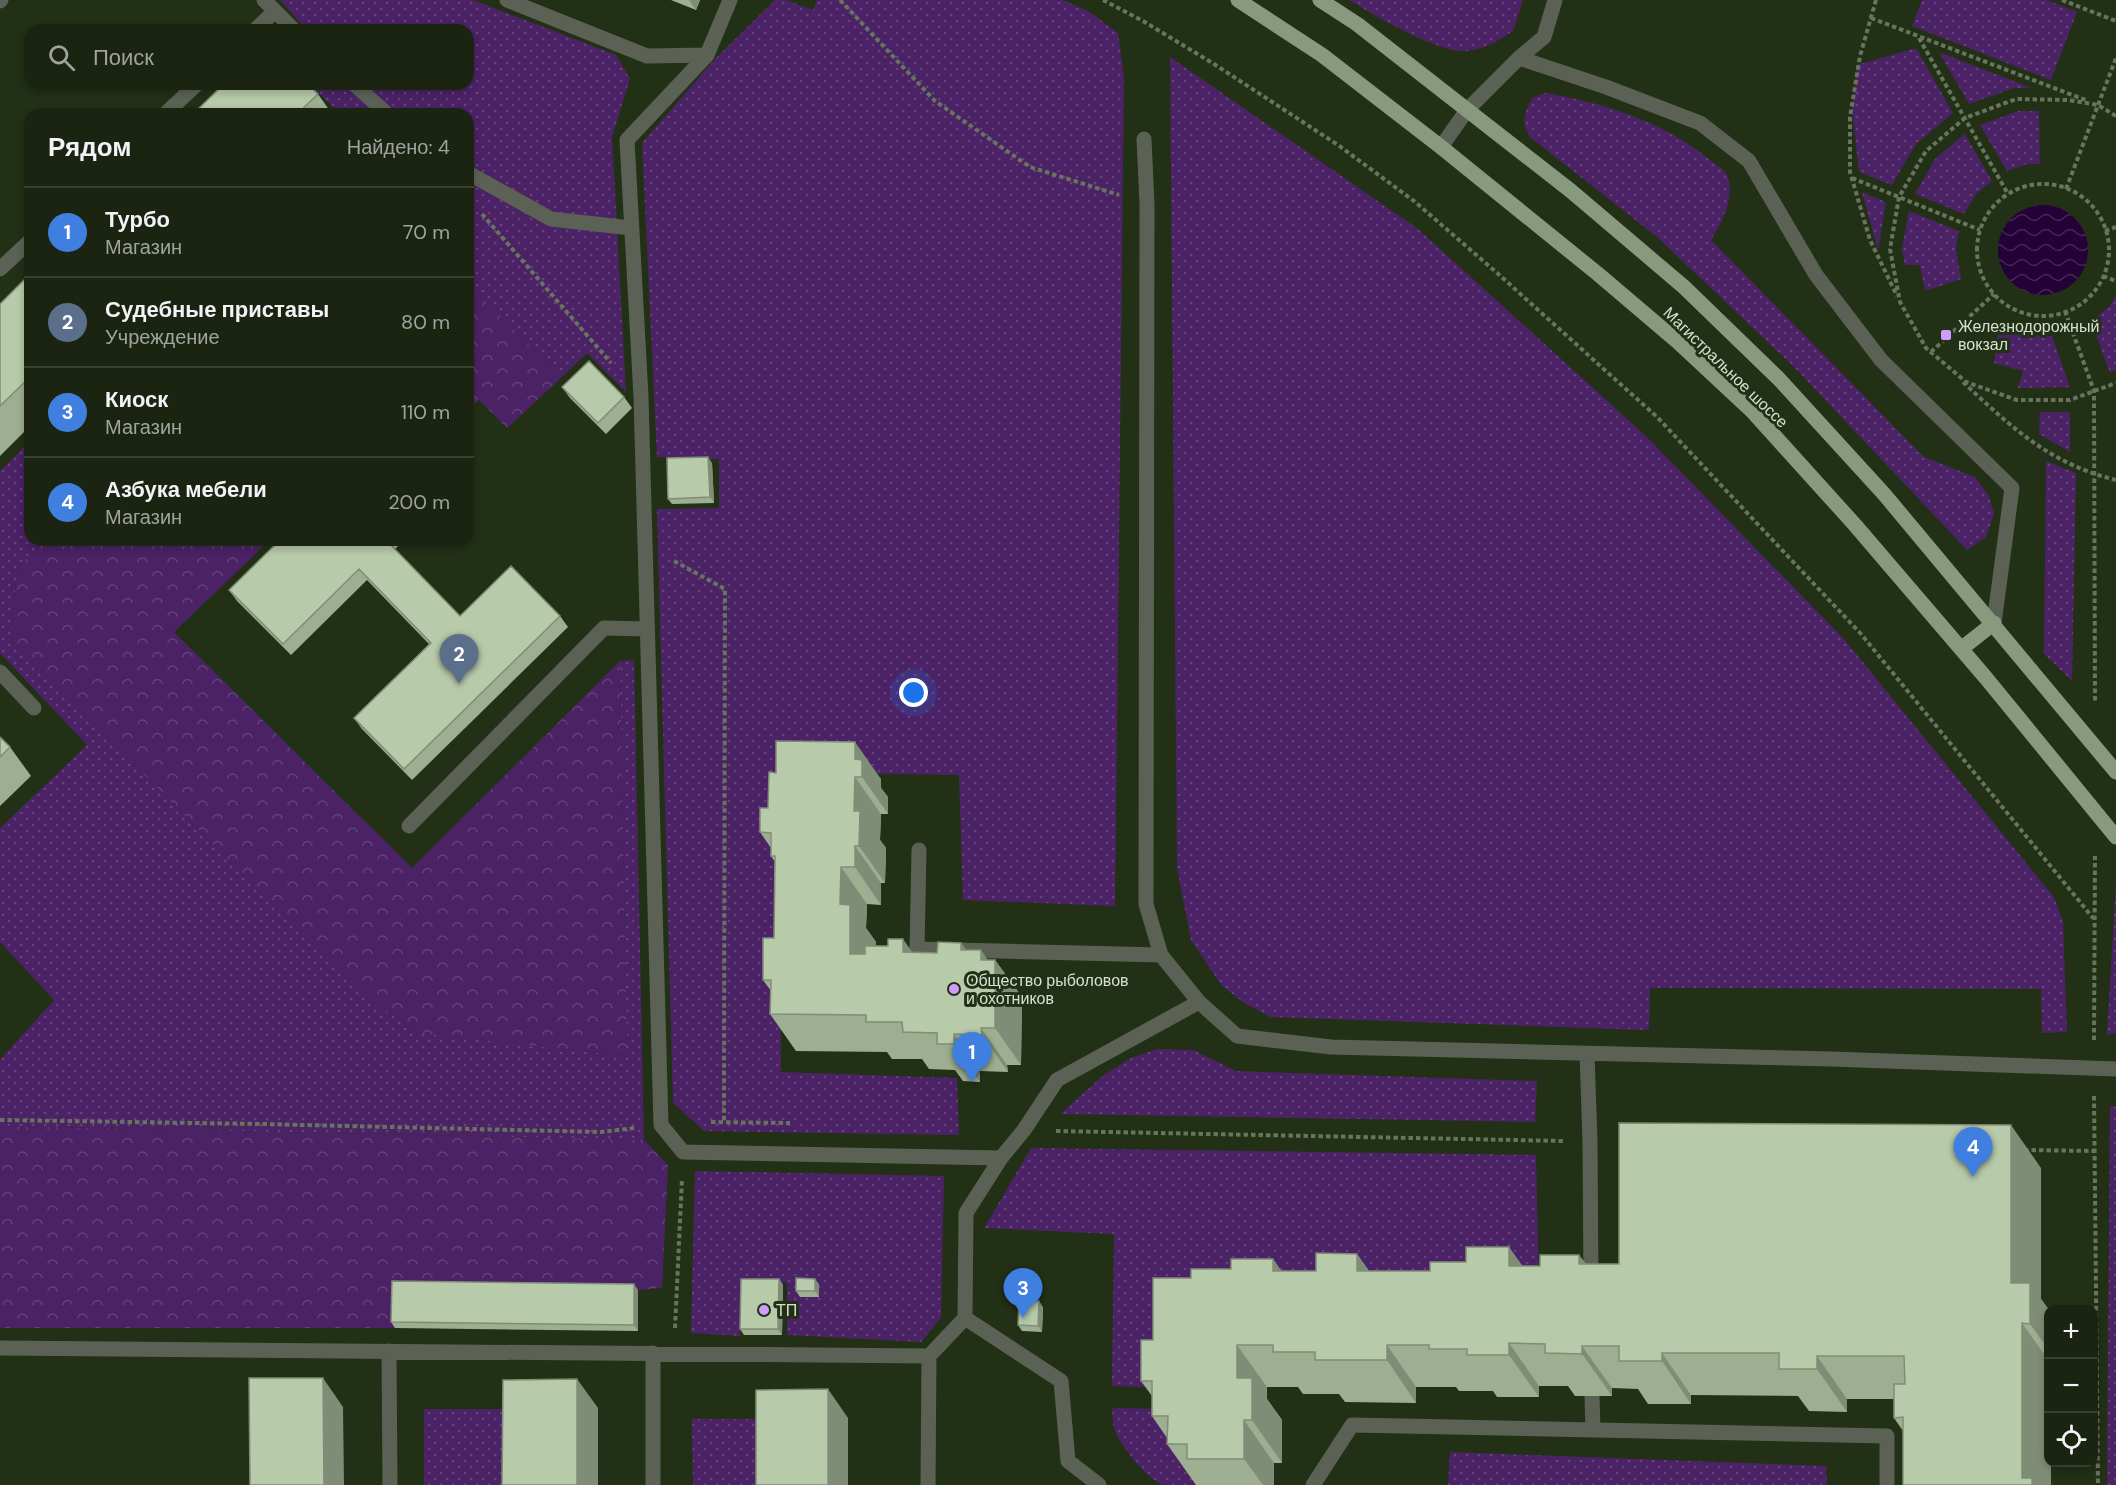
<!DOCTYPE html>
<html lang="ru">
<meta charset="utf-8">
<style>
:root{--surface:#1a2410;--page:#232c19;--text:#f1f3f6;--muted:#9fa49f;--line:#384130;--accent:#1a73e8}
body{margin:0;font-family:"DM Sans",sans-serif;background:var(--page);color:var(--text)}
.controls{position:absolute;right:18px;bottom:18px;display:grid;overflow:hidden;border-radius:12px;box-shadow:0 3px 9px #0003}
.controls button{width:54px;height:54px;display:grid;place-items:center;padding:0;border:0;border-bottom:2px solid var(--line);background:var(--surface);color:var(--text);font:30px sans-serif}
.you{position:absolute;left:914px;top:693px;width:21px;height:21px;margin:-15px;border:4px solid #fff;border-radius:50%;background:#1a73e8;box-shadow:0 0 0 9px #1a73e833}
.badge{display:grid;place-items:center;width:39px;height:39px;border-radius:50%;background:var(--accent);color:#fff;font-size:20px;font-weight:700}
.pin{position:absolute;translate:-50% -50px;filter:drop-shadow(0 2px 3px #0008)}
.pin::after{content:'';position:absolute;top:32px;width:21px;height:18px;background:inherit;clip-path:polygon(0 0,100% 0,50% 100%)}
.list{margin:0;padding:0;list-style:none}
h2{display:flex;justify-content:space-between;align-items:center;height:78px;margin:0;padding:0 24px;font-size:26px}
h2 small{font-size:20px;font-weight:400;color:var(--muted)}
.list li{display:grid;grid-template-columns:39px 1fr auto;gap:18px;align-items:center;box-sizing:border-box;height:90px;padding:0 24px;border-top:2px solid var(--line)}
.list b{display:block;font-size:22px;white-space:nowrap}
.list p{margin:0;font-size:20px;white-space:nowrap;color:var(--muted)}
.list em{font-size:20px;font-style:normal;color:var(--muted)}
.icon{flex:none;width:33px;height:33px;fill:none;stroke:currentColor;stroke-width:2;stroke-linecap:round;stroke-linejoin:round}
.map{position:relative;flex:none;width:2116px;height:1485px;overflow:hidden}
.search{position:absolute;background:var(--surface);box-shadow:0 3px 9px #0003;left:24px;top:24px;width:450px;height:66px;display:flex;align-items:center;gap:15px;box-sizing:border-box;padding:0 21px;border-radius:18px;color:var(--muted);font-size:22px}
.panel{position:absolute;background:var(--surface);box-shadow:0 3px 9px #0003;left:24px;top:108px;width:450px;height:438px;border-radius:18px}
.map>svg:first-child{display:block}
.grass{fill:url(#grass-dots)}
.forest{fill:url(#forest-crowns)}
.water{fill:url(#water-waves)}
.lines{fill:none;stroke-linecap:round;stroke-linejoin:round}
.path{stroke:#68745e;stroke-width:4;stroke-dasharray:4.5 3;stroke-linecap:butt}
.minor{stroke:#5b6255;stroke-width:15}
.major{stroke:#89997e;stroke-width:15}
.wall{fill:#9dae91}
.shaded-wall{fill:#808d76}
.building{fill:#b7caa9;stroke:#808d76;stroke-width:1.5}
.poi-dot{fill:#d39cfc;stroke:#223016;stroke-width:2}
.labels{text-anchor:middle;stroke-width:6;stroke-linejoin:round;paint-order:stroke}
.poi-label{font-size:16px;fill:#d6e0d0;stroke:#223016;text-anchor:start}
.street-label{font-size:16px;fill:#d6e0d0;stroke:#223016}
</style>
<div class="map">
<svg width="2116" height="1485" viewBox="0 0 2116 1485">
<defs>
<pattern id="grass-dots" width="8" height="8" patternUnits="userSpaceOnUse" patternTransform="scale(1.5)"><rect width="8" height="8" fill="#4b2265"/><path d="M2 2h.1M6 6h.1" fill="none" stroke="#64427a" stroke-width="1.8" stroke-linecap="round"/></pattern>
<pattern id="forest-crowns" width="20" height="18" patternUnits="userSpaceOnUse" patternTransform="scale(1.5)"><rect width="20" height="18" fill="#4b2265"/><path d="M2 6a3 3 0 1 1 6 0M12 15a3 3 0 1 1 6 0" fill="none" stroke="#64427a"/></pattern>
<pattern id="water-waves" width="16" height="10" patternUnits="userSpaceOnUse" patternTransform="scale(1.5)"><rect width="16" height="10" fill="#240238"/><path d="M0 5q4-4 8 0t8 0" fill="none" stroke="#432754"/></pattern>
</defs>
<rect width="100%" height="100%" fill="#223016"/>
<!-- grass -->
<path class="grass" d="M 280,0 L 473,0 L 616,55 L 630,79 L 612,137 L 626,392 L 587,353 L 561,378 L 468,283 L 468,114 L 340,114 L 310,84 L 468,84 L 468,30 L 307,30 Z
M 775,0 L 786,0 L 813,10 L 817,0 L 1063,0 L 1088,11 L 1118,33 L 1124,77 L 1115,906 L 963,900 L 959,775 L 779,772 L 781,1072 L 957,1078 L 959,1135 L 704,1131 L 673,1103 L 657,509 L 719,508 L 719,459 L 657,457 L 642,143 L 715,59 Z
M 1349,0 L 1523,0 L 1513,31 C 1498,41 1485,49 1467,51 C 1440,54 1373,15 1349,0 Z
M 1922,0 L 2047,0 L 2077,12 L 2051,80 L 1912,26 Z
M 1916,48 L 1953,113 L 1916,144 L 1892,185 L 1859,172 L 1852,109 L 1857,65 Z
M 1939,52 L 2031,88 L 2014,88 L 1969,104 Z
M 1170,57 L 1418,229 L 1647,437 L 1844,639 L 2054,897 L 2063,922 L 2067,1032 L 2042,1033 L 2041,989 L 1650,988 L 1649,1030 L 1271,1017 L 1244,1003 L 1221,985 L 1191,940 L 1177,868 Z
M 1545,93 C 1602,102 1664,122 1710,160 C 1715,164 1724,169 1727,175 C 1736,196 1722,223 1711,240 L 1924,457 L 1975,477 L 1989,496 L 1994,514 L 1986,537 L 1967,550 L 1793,366 L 1657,237 L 1530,137 C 1520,121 1525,113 1532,98 Z
M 2018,111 L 2039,111 L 2040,164 L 2027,164 L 2007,171 L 1980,125 Z
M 1965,134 L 1992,181 L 1976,194 L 1964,214 L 1915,194 L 1935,159 Z
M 1862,192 L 1886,202 L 1878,250 Z
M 1909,211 L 1959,231 L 1956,249 L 1961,279 L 1925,291 L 1920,265 L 1905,265 L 1902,249 Z
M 2116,295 L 2116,370 L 2110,373 L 2091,321 L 2110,306 Z
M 1999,325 L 2028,335 L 2052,336 L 2070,387 L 2018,388 L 2023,371 L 1994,363 Z
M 2040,412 L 2070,412 L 2070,452 L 2039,434 Z
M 30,441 L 30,540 L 46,540 L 17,568 L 11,640 L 363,996 L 422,1033 L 627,1056 L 620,661 L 634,660 L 644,1140 L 0,1126 L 0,1060 L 54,1000 L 0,942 L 0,828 L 87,745 L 0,653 L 0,471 Z
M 2046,461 L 2076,473 L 2072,681 L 2044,654 Z
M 2116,882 L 2116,1033 L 2107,1035 Z
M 1157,1049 L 1193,1050 L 1236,1071 L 1537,1081 L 1535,1122 L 1060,1114 L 1104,1075 L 1131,1058 Z
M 2110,1106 L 2116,1107 L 2116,1485 L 2107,1485 Z
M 1031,1148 L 1536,1155 L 1539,1289 L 1171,1388 L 1112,1386 L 1114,1234 L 984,1228 Z
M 695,1171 L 944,1176 L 941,1318 L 921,1342 L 787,1335 L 787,1283 L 741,1282 L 740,1336 L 691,1333 Z
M 1112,1408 L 1171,1409 L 1197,1485 C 1187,1485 1174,1485 1164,1485 C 1148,1481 1121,1446 1115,1431 C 1112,1424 1113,1415 1112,1408 Z
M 424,1409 L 523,1409 L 523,1485 L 424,1485 Z
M 692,1419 L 776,1419 L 776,1485 L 693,1485 Z
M 1450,1452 L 1826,1466 L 1827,1485 L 1448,1485 Z"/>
<!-- forest -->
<path class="forest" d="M 468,283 L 561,378 L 507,428 L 479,400 L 468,410 Z
M 46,540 L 270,540 L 174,632 L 412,868 L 620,661 L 627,1056 L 422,1033 L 363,996 L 11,640 L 17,568 Z
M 0,1126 L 644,1140 L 668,1165 L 662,1288 L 638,1290 L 395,1328 L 0,1328 Z"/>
<!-- water -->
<path class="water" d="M1998 250a45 45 0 1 1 90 0a45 45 0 1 1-90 0Z"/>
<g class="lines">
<!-- path -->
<path class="path" d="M 840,0 L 935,101 L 1030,167 L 1119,195
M 1103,0 L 1143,21 L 1214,64 L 1338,145 L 1414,201 L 1496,272 L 1657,417 L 1861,634 L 2093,918
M 1876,0 L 1860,56 L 1850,117 L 1850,172 L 1870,240 L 1897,296
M 2062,0 L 2116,21
M 1871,18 L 2088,101
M 1919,38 L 2008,194
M 2116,116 L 2098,105 L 2069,100 L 2016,99 L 1965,118 L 1926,151 L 1899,197 L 1890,249 L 1900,302 L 1926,348 L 1966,382 L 2017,400 L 2070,400 L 2116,383
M 1852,178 L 1980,230
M1977 250a66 66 0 1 1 132 0a66 66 0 1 1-132 0Z
M 2066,189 L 2116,58
M 482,214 L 611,363
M 2105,231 L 2116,227
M 2103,276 L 2116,281
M 2065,311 L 2094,391 L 2095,703
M 1931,352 L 1994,294
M 1963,382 C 2011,427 2050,464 2116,480
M 674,561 L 725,589 L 724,1121
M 2094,1040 L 2095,856
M 2094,1096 L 2098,1485
M 0,1120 L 262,1124 L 601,1132 L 635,1128
M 711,1122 L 790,1123
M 1056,1131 L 1564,1141
M 2024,1150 L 2094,1151
M 675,1328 L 682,1179"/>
<!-- minor -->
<path class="minor" d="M 264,0 L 294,30
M 507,0 L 647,56 L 707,55
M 730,0 L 707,55 L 627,140 L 641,397 L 661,1125 L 683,1152 L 1001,1158
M 0,1 L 1,0
M 255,30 L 274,12
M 1519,58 L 1606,87 L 1700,123 L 1749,161 L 1816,275 L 1881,360 L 2012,488 L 1994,623
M 354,84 L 387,114
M 165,114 L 197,84
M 1144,139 L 1147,204 L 1146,904 L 1161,955 L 1199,1002 L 1237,1036 L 1331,1047 L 1831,1059 L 2116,1069
M 1441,147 L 1467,110 L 1519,58 L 1544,37 L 1555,0
M 468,173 L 551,219 L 631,228
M 0,269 L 30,241
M 0,672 L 34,708
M 409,826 L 604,628 L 646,629
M 919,850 L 917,949 L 1161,955
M 1587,1054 L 1590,1142 L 1591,1285
M 0,1348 L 929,1356 L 965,1318
M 389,1351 L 390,1485
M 653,1353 L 653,1485
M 1592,1396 L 1593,1430
M 928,1485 L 929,1356
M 1099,1485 L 1068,1461 L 1061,1381 L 965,1318 L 966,1213 L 1001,1158 L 1024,1130 L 1057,1080 L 1199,1002
M 1313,1485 L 1352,1425 L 1887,1436 L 1887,1485"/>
<!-- major -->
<path class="major" d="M 1238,0 L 1322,55 L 1441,147 L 1598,274 L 1678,342 L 1752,411 L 1855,525 L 1986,678 L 2116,837
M 1320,0 L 1357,24 L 1571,191 L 1684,287 L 1779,379 L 1884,494 L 2116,772
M 1961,649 L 1994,623"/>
</g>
<!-- wall -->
<path class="wall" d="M 671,0 L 700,0 L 696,10 Z
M 318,94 L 332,114 L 193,114 Z
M 30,274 L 30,426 L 0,456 L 0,304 Z
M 562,387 L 624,397 L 632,408 L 606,434 L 570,398 Z
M 712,463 L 714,503 L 672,504 L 668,499 Z
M 280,540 L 404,540 L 395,549 L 460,616 L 560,616 L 568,627 L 412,780 L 362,729 L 354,718 L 429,644 L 367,580 L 291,655 L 237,601 L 229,590 Z
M 0,737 L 10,747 L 31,776 L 0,806 Z
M 776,741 L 881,779 L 881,788 L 888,797 L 888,814 L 881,814 L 880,840 L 886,848 L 885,883 L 881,883 L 881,905 L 867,904 L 866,928 L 876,942 L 876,946 L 912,952 L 937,953 L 961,943 L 966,950 L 981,950 L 987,960 L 995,960 L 1022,997 L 1021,1065 L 1007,1065 L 1008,1072 L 980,1071 L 980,1082 L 963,1081 L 955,1070 L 929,1069 L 922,1059 L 892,1059 L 887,1052 L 796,1051 L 770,1014 L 771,991 L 763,980 L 774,938 L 775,862 L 771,856 L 771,848 L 760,832 L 768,808 L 776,773 Z
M 2041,1168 L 2041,1299 L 2049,1310 L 2049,1462 L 1903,1431 L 1894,1418 L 1894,1399 L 1847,1399 L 1847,1412 L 1809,1411 L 1798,1396 L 1691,1395 L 1691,1404 L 1648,1404 L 1638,1389 L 1612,1388 L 1612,1396 L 1575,1396 L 1568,1386 L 1539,1386 L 1539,1397 L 1497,1397 L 1493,1391 L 1459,1391 L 1456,1387 L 1416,1387 L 1416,1403 L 1345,1402 L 1339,1394 L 1303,1394 L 1298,1387 L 1267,1387 L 1267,1399 L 1282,1420 L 1282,1463 L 1274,1463 L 1274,1485 L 1196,1485 L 1167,1444 L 1167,1438 L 1152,1416 L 1152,1396 L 1141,1381 L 1153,1340 L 1191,1278 L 1231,1269 L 1273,1259 L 1281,1271 L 1316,1271 L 1357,1254 L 1369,1271 L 1430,1271 L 1466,1262 L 1523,1266 L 1540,1266 L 1579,1255 L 1586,1264 L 1619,1264 Z
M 779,1279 L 783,1285 L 782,1335 L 744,1335 L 740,1329 Z
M 819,1284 L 819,1297 L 800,1297 L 796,1291 Z
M 638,1290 L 638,1331 L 395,1328 L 391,1322 Z
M 1043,1307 L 1042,1332 L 1022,1331 L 1018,1325 Z"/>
<!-- shaded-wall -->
<path class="shaded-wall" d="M 689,0 L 700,0 L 696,10 Z
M 708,457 L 712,463 L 714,503 L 710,497 Z
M 855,742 L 881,779 L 881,788 L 888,797 L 888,814 L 862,777 L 855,759 Z
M 855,777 L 881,814 L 880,840 L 886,848 L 885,883 L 859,846 L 854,811 Z
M 855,846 L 881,883 L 881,905 L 855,867 Z
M 841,867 L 867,904 L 866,928 L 876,942 L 876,991 L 850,954 L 840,904 Z
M 903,939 L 929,976 L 903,952 Z
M 961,943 L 987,980 L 961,950 Z
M 981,950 L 995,971 L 995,960 L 1022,997 L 1021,1065 L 995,1028 L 981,960 Z
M 981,1028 L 1007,1065 L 1008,1072 L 982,1035 Z
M 954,1034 L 980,1071 L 980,1082 L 954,1044 Z
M 2011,1125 L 2041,1168 L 2041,1299 L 2049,1310 L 2049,1350 L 2030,1324 L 2011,1283 Z
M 1509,1247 L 1539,1289 L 1509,1266 Z
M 1357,1254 L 1386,1296 L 1357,1271 Z
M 1579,1255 L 1609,1297 L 1579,1264 Z
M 1273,1259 L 1303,1301 L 1273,1271 Z
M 779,1279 L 783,1285 L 782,1335 L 778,1329 Z
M 815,1279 L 819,1284 L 819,1297 L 815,1291 Z
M 634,1284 L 638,1290 L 638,1331 L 634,1325 Z
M 1039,1301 L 1043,1307 L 1042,1332 L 1038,1326 Z
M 2022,1323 L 2049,1361 L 2049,1462 L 2051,1462 L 2051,1485 L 2027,1485 L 2022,1478 Z
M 1509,1343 L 1539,1386 L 1539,1397 L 1509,1355 Z
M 1237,1345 L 1267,1387 L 1267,1399 L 1282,1420 L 1282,1463 L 1252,1420 L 1237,1378 Z
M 1387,1345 L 1416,1387 L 1416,1403 L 1387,1360 Z
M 1582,1346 L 1612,1388 L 1612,1396 L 1582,1354 Z
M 1662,1353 L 1691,1395 L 1691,1404 L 1662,1361 Z
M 1817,1356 L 1847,1399 L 1847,1412 L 1817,1369 Z
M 323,1378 L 343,1407 L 344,1485 L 324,1485 Z
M 577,1379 L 598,1408 L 598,1485 L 577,1485 Z
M 828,1389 L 848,1418 L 848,1485 L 828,1485 Z
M 1244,1420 L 1274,1463 L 1274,1485 L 1263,1485 L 1244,1459 Z"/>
<!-- building -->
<path class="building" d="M 224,84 L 308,84 L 318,94 L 297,114 L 193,114 Z
M 30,274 L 30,377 L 0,406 L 0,304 Z
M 589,361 L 624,397 L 598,423 L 562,387 Z
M 708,457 L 710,497 L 668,499 L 667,458 Z
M 280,540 L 386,540 L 460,616 L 511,566 L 560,616 L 404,769 L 354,718 L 431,643 L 359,569 L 283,644 L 229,590 Z
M 0,737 L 10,747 L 0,757 Z
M 776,741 L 855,742 L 855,759 L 862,760 L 862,777 L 855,777 L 854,811 L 860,811 L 859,846 L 855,846 L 855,867 L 841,867 L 840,904 L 850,905 L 850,954 L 865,954 L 865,946 L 888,946 L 888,939 L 903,939 L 903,952 L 937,953 L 938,942 L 961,943 L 961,950 L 981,950 L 981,960 L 995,960 L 995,1028 L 981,1028 L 982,1035 L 954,1034 L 954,1044 L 937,1044 L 937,1033 L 903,1032 L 902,1022 L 866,1022 L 866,1015 L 770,1014 L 771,980 L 763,980 L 763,938 L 774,938 L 775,856 L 771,856 L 771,833 L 760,832 L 760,808 L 768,808 L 769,772 L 776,773 Z
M 1619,1123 L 2011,1125 L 2011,1283 L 2030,1283 L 2030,1324 L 2022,1323 L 2022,1478 L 2032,1478 L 2032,1485 L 1903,1485 L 1903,1417 L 1894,1418 L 1894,1384 L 1905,1384 L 1904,1356 L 1817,1356 L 1817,1369 L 1779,1369 L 1779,1353 L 1662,1353 L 1662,1361 L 1619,1361 L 1619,1346 L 1582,1346 L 1582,1354 L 1545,1353 L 1545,1344 L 1509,1343 L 1509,1355 L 1467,1355 L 1467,1349 L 1429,1349 L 1429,1345 L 1387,1345 L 1387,1360 L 1315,1360 L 1315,1352 L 1273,1352 L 1273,1345 L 1237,1345 L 1237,1378 L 1252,1378 L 1252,1420 L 1244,1420 L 1244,1459 L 1187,1459 L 1187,1444 L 1167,1444 L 1168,1416 L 1152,1416 L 1152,1381 L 1141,1381 L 1141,1340 L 1153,1340 L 1153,1278 L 1191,1278 L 1191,1269 L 1231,1269 L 1231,1259 L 1273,1259 L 1273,1271 L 1316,1271 L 1316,1253 L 1357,1254 L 1357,1271 L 1430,1271 L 1430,1262 L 1466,1262 L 1466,1247 L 1509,1247 L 1509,1266 L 1540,1266 L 1540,1255 L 1579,1255 L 1579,1264 L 1619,1264 Z
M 796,1278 L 815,1279 L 815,1291 L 796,1291 Z
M 741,1279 L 779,1279 L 778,1329 L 740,1329 Z
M 392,1281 L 634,1284 L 634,1325 L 391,1322 Z
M 1019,1300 L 1039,1301 L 1038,1326 L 1018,1325 Z
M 249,1378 L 323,1378 L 324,1485 L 250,1485 Z
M 577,1379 L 577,1485 L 502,1485 L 503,1380 Z
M 828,1389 L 828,1485 L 756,1485 L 756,1390 Z"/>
<!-- markers -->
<g class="poi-dot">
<rect x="1940" y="329" width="12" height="12" rx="3"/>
<circle cx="954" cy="989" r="6"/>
<circle cx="764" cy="1310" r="6"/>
</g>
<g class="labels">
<!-- poi labels -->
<g class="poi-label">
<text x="1958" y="332">Железнодорожный<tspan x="1958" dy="18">вокзал</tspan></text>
<text x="966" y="986">Общество рыболовов<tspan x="966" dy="18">и охотников</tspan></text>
<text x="776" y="1316">ТП</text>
</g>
<!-- street labels -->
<g class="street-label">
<text transform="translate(1726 367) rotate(44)" y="6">Магистральное шоссе</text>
</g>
</g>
</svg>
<div class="controls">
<button>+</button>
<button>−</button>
<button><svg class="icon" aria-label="locate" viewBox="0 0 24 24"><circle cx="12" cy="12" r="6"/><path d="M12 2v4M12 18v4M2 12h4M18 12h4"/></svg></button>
</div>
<div class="you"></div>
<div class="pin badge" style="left:972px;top:1082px;background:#3f7fe0">1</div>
<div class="pin badge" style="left:459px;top:684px;background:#5c6f8a">2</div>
<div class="pin badge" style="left:1023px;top:1318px;background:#3f7fe0">3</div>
<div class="pin badge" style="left:1973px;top:1177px;background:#3f7fe0">4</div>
<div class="search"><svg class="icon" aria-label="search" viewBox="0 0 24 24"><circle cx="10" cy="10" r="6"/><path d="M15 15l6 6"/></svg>Поиск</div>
<section class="panel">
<h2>Рядом<small>Найдено: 4</small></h2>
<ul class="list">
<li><span class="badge" style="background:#3f7fe0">1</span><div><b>Турбо</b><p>Магазин</p></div><em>70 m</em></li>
<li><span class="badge" style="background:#5c6f8a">2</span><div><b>Судебные приставы</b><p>Учреждение</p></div><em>80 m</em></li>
<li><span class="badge" style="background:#3f7fe0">3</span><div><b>Киоск</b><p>Магазин</p></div><em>110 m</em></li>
<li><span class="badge" style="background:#3f7fe0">4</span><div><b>Азбука мебели</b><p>Магазин</p></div><em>200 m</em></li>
</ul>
</section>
</div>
